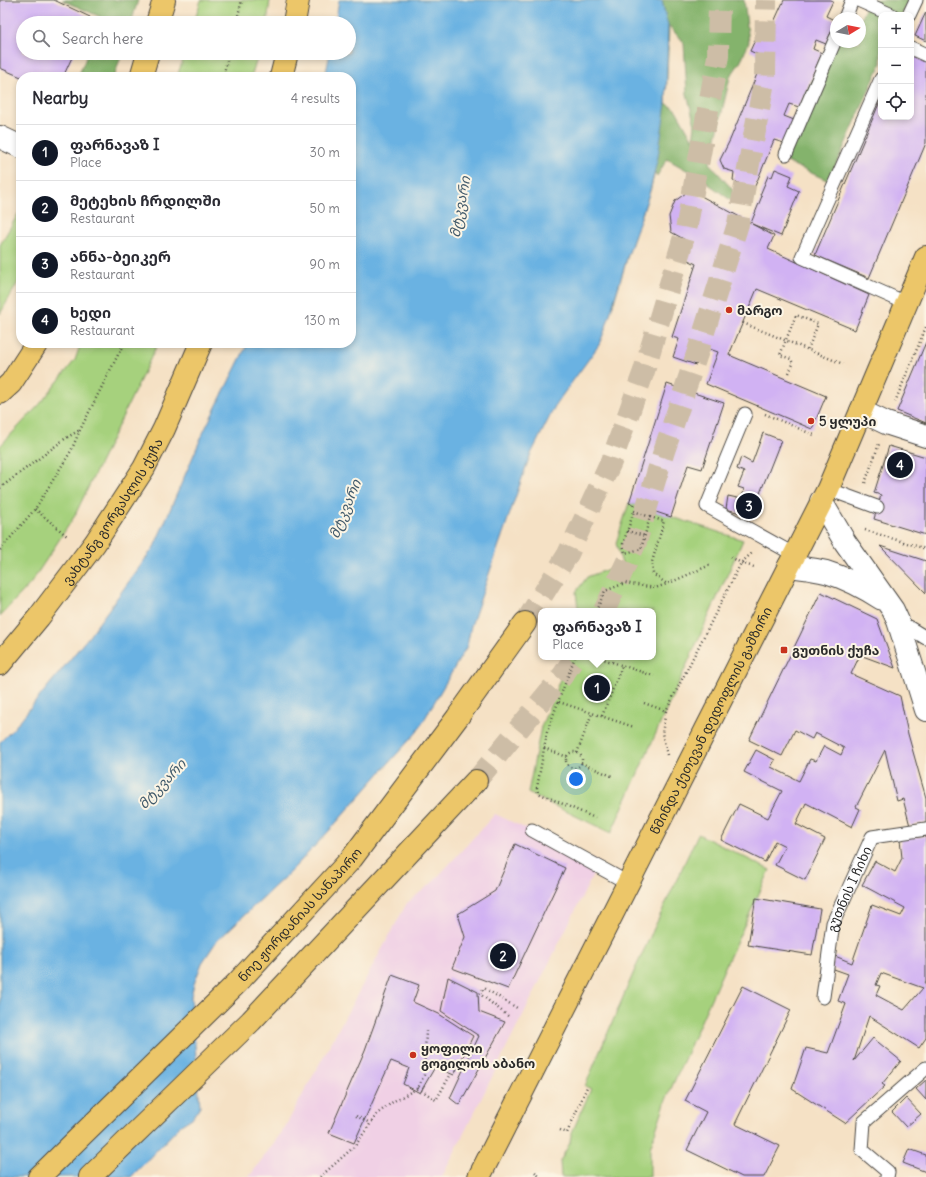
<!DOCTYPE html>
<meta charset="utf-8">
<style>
:root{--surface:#fff;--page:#f7f7f7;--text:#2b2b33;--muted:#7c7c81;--line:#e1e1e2;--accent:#111827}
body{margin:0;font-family:Delius,"Noto Sans Georgian",sans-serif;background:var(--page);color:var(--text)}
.controls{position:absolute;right:12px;top:12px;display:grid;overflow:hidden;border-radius:8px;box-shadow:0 2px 6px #0003}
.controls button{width:36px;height:36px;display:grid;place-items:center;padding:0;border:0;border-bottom:1px solid var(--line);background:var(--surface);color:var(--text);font:20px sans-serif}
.compass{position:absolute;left:830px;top:12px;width:36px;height:36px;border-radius:50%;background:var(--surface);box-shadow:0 2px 6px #0003;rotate:80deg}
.you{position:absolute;left:576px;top:779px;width:14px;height:14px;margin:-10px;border:3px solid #fff;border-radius:50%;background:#1a73e8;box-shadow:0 0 0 6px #1a73e833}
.badge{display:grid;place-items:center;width:26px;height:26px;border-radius:50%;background:var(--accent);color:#fff;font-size:13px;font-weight:700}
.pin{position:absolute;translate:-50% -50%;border:2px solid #fff;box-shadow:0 1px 4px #0006}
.popup{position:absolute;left:538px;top:608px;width:118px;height:52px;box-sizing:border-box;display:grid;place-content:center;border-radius:8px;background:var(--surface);filter:drop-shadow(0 1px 3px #0005);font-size:13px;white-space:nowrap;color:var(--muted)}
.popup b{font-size:15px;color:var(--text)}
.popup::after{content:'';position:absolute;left:50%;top:100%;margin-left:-8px;border:8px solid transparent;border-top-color:var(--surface)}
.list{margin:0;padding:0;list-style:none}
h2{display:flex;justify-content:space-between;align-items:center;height:52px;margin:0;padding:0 16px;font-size:17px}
h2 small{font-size:13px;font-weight:400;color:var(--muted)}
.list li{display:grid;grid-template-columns:26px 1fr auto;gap:12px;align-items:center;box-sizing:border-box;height:56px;padding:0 16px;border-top:1px solid var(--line)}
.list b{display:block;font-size:15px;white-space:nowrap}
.list p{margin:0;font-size:13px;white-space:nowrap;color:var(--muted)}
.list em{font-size:13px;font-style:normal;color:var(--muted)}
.icon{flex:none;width:22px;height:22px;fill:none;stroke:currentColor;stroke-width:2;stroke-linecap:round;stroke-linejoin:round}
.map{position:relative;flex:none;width:926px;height:1177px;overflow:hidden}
.search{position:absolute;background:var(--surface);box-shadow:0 2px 6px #0003;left:16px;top:16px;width:340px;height:44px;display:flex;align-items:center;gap:10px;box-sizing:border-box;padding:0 14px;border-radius:22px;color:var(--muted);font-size:15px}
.panel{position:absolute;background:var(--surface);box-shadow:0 2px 6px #0003;left:16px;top:72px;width:340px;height:276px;border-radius:16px}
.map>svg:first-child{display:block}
.built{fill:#f0d0e5}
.green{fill:#a6d17d;stroke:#687e54}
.forest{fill:#84b36c;stroke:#586f4c;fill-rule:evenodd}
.water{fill:#6ab2e2;stroke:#4a6e86}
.building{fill:#d1b2f3;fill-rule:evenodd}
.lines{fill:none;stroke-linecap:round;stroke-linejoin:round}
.primary-tunnel{stroke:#cdbda6;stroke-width:22;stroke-dasharray:22 11;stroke-linecap:butt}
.lane-casing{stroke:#494642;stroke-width:15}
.street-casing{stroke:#494642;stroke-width:24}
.primary-casing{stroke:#494642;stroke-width:24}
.highway-casing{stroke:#494642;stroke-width:24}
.path{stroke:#494642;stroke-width:2.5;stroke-dasharray:1 3;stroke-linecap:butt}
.lane{stroke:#fff;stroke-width:13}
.street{stroke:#fff;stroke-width:22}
.primary{stroke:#ecc669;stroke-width:22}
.highway{stroke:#ecc669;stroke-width:22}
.poi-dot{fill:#c8321e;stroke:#fcf5e5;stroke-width:1.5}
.labels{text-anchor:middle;stroke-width:4;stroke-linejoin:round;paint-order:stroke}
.poi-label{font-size:13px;font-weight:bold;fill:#2b2b2b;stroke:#fcf5e5;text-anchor:start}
.street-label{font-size:13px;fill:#2b2b2b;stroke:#fcf5e5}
.water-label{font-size:14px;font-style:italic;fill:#415a6b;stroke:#fcf5e5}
</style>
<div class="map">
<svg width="926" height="1177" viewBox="0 0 926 1177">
<rect width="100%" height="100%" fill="#fcf5e5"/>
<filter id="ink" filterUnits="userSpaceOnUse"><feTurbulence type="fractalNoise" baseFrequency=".025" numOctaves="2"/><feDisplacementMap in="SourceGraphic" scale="8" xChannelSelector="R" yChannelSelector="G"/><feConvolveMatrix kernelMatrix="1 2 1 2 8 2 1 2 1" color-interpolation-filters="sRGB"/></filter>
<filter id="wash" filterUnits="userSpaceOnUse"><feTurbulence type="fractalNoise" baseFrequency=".012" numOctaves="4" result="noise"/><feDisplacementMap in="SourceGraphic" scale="16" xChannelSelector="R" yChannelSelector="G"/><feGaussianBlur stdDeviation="0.9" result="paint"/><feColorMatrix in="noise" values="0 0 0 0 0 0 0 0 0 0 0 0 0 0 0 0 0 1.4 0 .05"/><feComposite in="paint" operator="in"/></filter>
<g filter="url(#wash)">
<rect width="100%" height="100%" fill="#f5e1c5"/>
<!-- built -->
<path class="built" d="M 495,814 L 599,863 L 442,1177 L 249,1177 L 284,1129 L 407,903 L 433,882 Z"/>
<!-- green -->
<path class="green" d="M 201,0 L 270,0 L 267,23 L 194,23 Z
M 185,53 L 259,53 L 251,77 L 177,77 Z
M 21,209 L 21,277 L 0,314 L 0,245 Z
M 81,343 L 158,343 L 74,517 L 31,583 L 0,616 L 0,446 L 40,404 L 75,360 Z
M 629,503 L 743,540 L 611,833 L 528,793 L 541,727 L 569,657 L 653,657 L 653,611 L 584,611 L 578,608 L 576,592 L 587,577 L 622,564 L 616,543 Z
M 698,834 L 770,870 L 729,958 L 666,1100 L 650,1148 L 650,1177 L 561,1177 L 560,1161 L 570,1143 L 571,1135 L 591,1089 L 585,1086 L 636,967 Z"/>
<!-- forest -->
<path class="forest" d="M 62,0 L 138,0 L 131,23 L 101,23 L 103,18 Z
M 662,0 L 744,0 L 749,42 L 741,61 L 730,77 L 710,164 L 733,190 L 732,201 L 699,177 L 667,159 L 657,176 L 655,172 L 650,191 L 628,255 L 613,305 L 668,24 L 666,19 ZM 669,26 L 684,43 L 687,94 L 695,125 L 693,140 L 676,110 L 666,103 Z
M 869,0 L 909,0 L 902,15 L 881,15 L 881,63 L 829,181 L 778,158 L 832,36 L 836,42 L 846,42 L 849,44 L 850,42 L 860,42 L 860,20 Z
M 88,53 L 122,53 L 114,77 L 78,77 Z"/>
<!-- water -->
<path class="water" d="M 339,0 L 662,0 L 666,19 L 668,25 L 666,103 L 658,157 L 650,191 L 628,255 L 606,327 L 599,345 L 556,404 L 529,458 L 471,626 L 467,646 L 417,732 L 395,756 L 328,832 L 292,870 L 216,942 L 202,963 L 194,984 L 191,996 L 200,1106 L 192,1118 L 181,1125 L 131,1177 L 0,1177 L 0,742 L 13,729 L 90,635 L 154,547 L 204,431 L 248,343 L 351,343 L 351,77 L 325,77 L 330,53 L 349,53 L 349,23 L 335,23 Z"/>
<g id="blocks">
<!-- building -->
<path class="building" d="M 0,0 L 54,0 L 90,17 L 88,23 L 23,23 L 23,53 L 74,53 L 63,77 L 21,77 L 0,68 Z
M 784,0 L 831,0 L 833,1 L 826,16 L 836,21 L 826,44 L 816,40 L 813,49 L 822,53 L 799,107 L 789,104 L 784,116 L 794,120 L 784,143 L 774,140 L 753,191 L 733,180 L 734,172 L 724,169 L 720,160 L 730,140 L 764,57 L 750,51 L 760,29 L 769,33 Z
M 926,12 L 926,41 L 915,36 Z
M 911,55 L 926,61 L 926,143 L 869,278 L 815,255 L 881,99 L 881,117 L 911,117 Z
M 775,169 L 792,176 L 788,186 L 799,191 L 781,236 L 752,224 L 774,236 L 768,249 L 869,295 L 855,330 L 757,289 L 729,355 L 826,396 L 812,429 L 706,384 L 718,352 L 704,347 L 696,365 L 673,357 L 679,339 L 672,337 L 696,264 L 686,259 L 691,243 L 671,232 L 669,216 L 675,201 L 690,190 L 751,223 L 762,196 L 760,195 L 768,176 L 772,177 Z
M 926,342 L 926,423 L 897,411 Z
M 667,384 L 724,403 L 702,469 L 688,465 L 671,517 L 629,503 Z
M 763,433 L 781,440 L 751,516 L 726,509 L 728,496 L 742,499 L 744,489 L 738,487 L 744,472 L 737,469 L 741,457 L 752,463 Z
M 889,446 L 926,457 L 926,535 L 874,519 L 881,495 L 874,493 Z
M 880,546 L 926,561 L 926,593 Z
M 821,592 L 877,619 L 895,668 L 860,655 L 851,674 L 900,696 L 908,734 L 926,798 L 926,822 L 910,826 L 903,799 L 897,801 L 885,750 L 856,807 L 860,809 L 852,827 L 806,803 L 796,824 L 825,839 L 805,880 L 775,865 L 785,846 L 775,841 L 765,862 L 721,840 L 739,804 L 768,818 L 782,791 L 744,772 L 756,750 L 775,760 L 771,767 L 799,781 L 810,759 L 816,761 L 824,746 L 841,755 L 844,748 L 815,733 L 812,739 L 795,730 L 782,756 L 749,740 Z
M 926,836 L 926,980 L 925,984 L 926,985 L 926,1038 L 919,1048 L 869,1016 L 854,1061 L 873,1038 L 901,1061 L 882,1084 L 885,1086 L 845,1123 L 792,1089 L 806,1048 L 828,1053 L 846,1004 L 838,1001 L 848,974 L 831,968 L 835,956 L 852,963 L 872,905 L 901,916 L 905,908 L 862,885 L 875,861 L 895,872 L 902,858 L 900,839 ZM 881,973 L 923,988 L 904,1010 L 876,995 L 880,986 L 876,985 Z
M 515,844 L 565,868 L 508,989 L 452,968 L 465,937 L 458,914 L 495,891 Z
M 756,898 L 820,909 L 812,955 L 748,945 Z
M 392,975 L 419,985 L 413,1002 L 439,1014 L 473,1036 L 454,1075 L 435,1067 L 420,1093 L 403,1084 L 409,1068 L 391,1061 L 354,1143 L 329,1133 L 365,1050 Z
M 448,977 L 478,992 L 479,1012 L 505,1022 L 459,1105 L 450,1098 L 479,1036 L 441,1011 Z
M 743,986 L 791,1010 L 735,1124 L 780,1146 L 764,1177 L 742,1177 L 687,1150 L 706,1112 L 685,1101 Z
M 926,1080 L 926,1100 L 916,1089 Z
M 906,1098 L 921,1114 L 906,1127 L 892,1112 Z
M 909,1149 L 926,1155 L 926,1172 L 903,1163 Z"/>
</g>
</g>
<g filter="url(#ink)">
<use href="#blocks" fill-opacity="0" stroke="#494642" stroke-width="1"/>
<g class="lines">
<!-- primary-tunnel -->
<path class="primary-tunnel" d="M 604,611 L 636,542 L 664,451 L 698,351 L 738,224 L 765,76 L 766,0
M 525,623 L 568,554 L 611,462 L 644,371 L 686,230 L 718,56 L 719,0
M 476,781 L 563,675 L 575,657"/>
<!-- lane casing -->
<g class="lane-casing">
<g id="lane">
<path d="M 858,0 L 892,15"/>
<path d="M 909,15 L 916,0"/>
<path d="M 845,18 L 852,0"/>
<path d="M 911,48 L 926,55"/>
<path d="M 881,79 L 802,257 L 906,303"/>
<path d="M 786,154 L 836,38"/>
<path d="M 745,414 L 707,506 L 795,555"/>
<path d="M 828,489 L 877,507"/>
<path d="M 898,621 L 926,638"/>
<path d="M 532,830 L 628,883"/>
<path id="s1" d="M 823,997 L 833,923 L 872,837 L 926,829"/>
<path d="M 887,1177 L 888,1172 L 862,1150 L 864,1122 L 926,1068"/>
</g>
</g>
<!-- street casing -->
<g class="street-casing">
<path id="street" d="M 0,137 L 21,147
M 861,411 L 886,423 L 926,436
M 821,501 L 845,542 L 893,610 L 898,621 L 926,710
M 789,566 C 802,568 814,569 826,572 C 846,578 865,588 882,599"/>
</g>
<!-- primary casing -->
<g class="primary-casing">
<g id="primary">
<path id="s2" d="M 39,1177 L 237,983 L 352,858 L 457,718 L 525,623"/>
<path d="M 90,1177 L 251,1021 L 476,781"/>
<path id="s3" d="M 479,1177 L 828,489 L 926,257"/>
</g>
</g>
<!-- highway casing -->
<g class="highway-casing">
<g id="highway">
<path d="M 157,23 L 164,0"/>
<path d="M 294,23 L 298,0"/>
<path d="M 141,77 L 148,53"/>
<path d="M 281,77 L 287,53"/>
<path d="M 0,393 L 11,383 L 37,343"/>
<path id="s4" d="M 0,664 L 39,617 L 95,543 L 144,468 L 164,429 L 201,343"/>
</g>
</g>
<!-- path -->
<path class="path" d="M 236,23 L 242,0
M 223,77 L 229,53
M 743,323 L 843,364
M 789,373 L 793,364 L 791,359 L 780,355 L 796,315 L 818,324 L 808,349
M 895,402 L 926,327
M 765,414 L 814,435
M 865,483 L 879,444
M 0,488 L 66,438 L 80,430
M 35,509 L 67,536
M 634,511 L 650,517 L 641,549 L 625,553 L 623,544 Z
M 650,517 L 664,521 L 652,562 L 653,574 L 667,584
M 865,530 L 926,549
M 627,531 L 645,536
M 0,550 L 35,509 L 71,451 L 80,430 L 124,343
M 731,557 L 741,563 L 754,567
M 596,611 L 605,591 L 625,583 L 655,588 L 667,584 L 710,565
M 575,657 L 547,732 L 537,788 L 538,793 L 595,818
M 597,657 L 654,676
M 559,702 L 634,727
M 644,703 L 666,711
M 602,716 L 622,666
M 544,748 L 567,757
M566 760a8 8 0 1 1 16 0a8 8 0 1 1-16 0Z
M 577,753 L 592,713
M 667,755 L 662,733 L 666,711 L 741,563 L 753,552
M 581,763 L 614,777
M 508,1016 L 480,994 L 484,988 L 517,1008
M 418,1088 L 436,1100 L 451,1074
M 356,1116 L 370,1123
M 560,1130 L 567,1133 L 587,1087
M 535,1172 L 540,1177
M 320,1177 L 355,1146 L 377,1114 L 394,1101 L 418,1088 L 424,1075 L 426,1031"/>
<!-- lane -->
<use href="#lane" class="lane"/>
<!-- street -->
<use href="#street" class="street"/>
<!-- primary -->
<use href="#primary" class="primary"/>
<!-- highway -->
<use href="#highway" class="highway"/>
</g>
</g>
<!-- markers -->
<g class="poi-dot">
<circle cx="729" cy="310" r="4"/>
<circle cx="811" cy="421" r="4"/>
<rect x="780" y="646" width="8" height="8" rx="2"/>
<circle cx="413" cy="1055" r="4"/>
</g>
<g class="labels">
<!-- poi labels -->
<g class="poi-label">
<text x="737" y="315">მარგო</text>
<text x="819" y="426">5 ყლუპი</text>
<text x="792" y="655">გუთნის ქუჩა</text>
<text x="421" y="1053">ყოფილი<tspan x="421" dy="15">გოგილოს აბანო</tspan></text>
</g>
<!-- street labels -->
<g class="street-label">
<text dy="5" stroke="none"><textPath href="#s4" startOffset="190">ვახტანგ გორგასლის ქუჩა</textPath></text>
<text dy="5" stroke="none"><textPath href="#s3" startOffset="512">წმინდა ქეთევან დედოფლის გამზირი</textPath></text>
<text dy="5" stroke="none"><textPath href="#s1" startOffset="112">გუთნის I ჩიხი</textPath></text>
<text dy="5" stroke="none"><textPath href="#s2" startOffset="370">ნოე ჟორდანიას სანაპირო</textPath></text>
</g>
<!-- water labels -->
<g class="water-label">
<text transform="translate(460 207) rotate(-80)" y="5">მტკვარი</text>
<text transform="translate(345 509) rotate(-68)" y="5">მტკვარი</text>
<text transform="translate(162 784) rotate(-47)" y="5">მტკვარი</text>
</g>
</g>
</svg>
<div class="controls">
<button>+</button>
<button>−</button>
<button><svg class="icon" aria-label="locate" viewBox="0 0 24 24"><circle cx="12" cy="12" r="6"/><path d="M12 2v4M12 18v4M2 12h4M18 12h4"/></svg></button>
</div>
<svg class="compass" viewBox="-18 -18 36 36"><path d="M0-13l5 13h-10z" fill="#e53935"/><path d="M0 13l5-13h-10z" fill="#7c7c81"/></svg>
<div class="you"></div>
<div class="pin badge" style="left:597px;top:688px">1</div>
<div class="popup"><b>ფარნავაზ I</b>Place</div>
<div class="pin badge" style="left:503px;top:956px">2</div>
<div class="pin badge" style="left:749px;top:506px">3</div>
<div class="pin badge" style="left:900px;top:465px">4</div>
<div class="search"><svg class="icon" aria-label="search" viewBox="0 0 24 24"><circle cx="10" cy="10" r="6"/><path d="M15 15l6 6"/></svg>Search here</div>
<section class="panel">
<h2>Nearby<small>4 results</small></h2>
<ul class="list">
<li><span class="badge">1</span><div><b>ფარნავაზ I</b><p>Place</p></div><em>30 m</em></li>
<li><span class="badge">2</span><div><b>მეტეხის ჩრდილში</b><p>Restaurant</p></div><em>50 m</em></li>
<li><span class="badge">3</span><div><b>ანნა-ბეიკერ</b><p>Restaurant</p></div><em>90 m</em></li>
<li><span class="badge">4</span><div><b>ხედი</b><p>Restaurant</p></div><em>130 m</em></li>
</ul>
</section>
</div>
